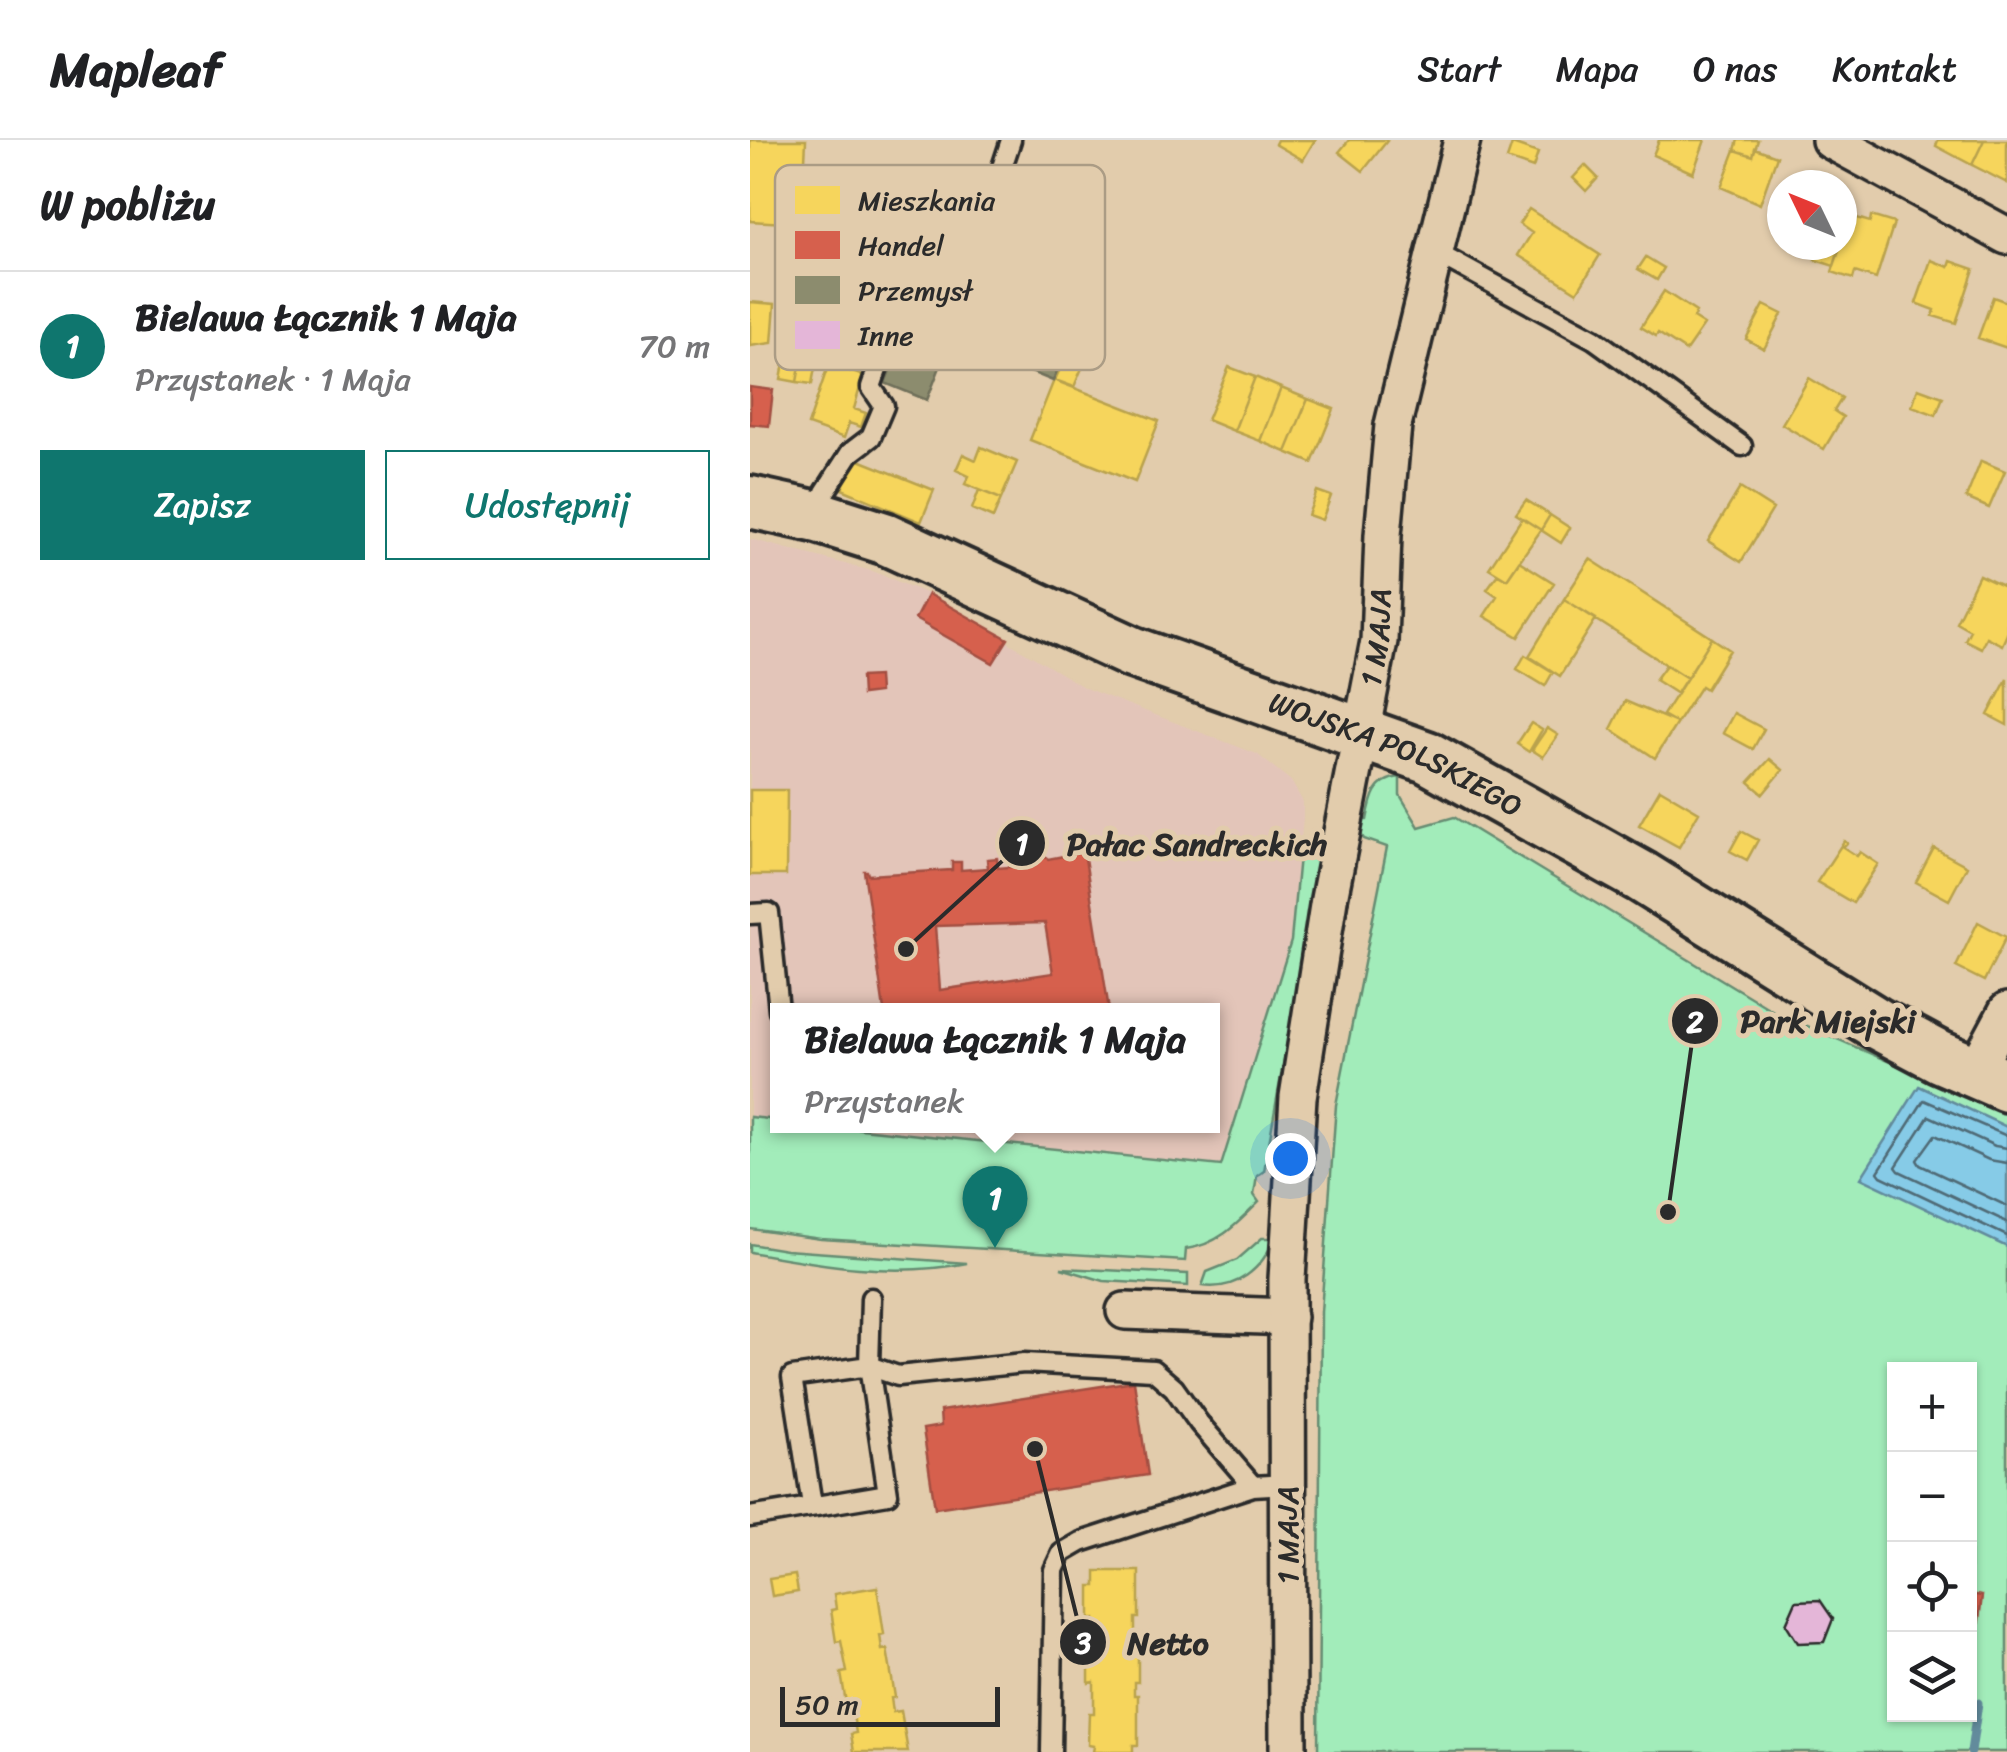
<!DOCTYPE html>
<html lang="pl">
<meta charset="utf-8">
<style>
:root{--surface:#fff;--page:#f6f6f6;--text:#202124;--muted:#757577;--line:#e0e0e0;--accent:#0f766e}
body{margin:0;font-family:Sriracha,sans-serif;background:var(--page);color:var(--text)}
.controls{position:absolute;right:30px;bottom:30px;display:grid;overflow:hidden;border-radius:0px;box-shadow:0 2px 8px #0004}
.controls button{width:90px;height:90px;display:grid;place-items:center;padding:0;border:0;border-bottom:2px solid var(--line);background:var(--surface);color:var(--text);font:50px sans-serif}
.compass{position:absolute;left:1017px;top:30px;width:90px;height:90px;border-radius:50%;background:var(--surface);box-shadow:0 2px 8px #0004;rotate:313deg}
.scale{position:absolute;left:30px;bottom:25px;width:220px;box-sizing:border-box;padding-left:10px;border:5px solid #2b2b2b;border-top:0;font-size:28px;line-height:35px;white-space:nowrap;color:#2b2b2b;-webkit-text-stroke:8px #e2ccac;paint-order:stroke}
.you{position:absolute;left:540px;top:1018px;width:35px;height:35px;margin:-25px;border:8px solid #fff;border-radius:50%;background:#1a73e8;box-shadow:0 0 0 15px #1a73e833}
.badge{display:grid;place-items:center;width:65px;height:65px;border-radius:50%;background:var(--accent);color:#fff;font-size:32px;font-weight:700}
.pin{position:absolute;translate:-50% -82px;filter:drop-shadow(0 2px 5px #0008)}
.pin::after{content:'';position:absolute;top:52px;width:35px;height:30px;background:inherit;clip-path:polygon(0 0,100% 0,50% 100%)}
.popup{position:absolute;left:20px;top:863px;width:450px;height:130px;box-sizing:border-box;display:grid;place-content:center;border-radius:0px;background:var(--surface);filter:drop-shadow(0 2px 8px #0005);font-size:32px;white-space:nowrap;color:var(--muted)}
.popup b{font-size:38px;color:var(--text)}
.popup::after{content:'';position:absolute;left:50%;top:100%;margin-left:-20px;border:20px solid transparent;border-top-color:var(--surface)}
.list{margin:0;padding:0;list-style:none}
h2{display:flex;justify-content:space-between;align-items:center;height:130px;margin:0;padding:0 40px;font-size:42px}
h2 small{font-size:32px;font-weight:400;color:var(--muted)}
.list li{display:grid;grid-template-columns:65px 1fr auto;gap:30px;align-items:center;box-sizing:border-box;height:150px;padding:0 40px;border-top:2px solid var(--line)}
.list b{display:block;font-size:38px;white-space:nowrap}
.list p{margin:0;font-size:32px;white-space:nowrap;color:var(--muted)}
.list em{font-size:32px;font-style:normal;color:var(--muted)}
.actions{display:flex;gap:20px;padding:30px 40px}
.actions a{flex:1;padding:22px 0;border:2px solid var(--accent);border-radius:0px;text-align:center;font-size:35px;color:var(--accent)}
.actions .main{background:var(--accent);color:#fff}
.icon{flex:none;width:55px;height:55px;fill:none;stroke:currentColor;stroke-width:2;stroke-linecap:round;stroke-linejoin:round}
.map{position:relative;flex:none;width:1257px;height:1612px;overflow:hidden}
header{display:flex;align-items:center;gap:60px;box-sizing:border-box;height:140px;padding:0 50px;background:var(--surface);border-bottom:2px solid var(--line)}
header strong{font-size:48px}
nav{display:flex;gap:55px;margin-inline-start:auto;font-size:35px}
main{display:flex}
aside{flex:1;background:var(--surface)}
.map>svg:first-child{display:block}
.built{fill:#e3c5b9}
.green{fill:#a2ecba;stroke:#668c72;stroke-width:2.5;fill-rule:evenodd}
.water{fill:#86cbe7;stroke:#628b9c;stroke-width:2.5}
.homes{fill:#f6d55c;stroke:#b9a24d;stroke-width:2.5}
.shops{fill:#d6604d;stroke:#a35043;stroke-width:2.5;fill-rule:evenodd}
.industry{fill:#8c8c6e;stroke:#6f6f5a;stroke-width:2.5}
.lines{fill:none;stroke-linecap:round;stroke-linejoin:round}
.shore{stroke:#4f6b76;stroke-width:2.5}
.stream{stroke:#628b9c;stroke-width:9}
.building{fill:#e4b6d8;stroke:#2b2b2b;stroke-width:2.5}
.lane-casing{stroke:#2b2b2b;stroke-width:25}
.street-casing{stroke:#2b2b2b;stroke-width:42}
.secondary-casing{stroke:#2b2b2b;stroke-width:58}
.lane{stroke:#e2ccac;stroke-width:18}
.street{stroke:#e2ccac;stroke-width:35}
.secondary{stroke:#e2ccac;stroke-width:50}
.labels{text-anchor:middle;stroke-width:10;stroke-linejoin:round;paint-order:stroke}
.street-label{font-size:30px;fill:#2b2b2b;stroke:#e2ccac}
.key{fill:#e2ccac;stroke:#ab9c85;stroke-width:2.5}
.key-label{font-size:28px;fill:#2b2b2b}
.leader{fill:none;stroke:#2b2b2b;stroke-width:4}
.callout-dot{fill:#2b2b2b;stroke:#e2ccac;stroke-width:4}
.mark-label{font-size:30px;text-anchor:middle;font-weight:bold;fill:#fff}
.callout-label{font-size:32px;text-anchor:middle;font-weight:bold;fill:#2b2b2b;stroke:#e2ccac;stroke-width:10;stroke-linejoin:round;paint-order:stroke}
</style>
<header>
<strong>Mapleaf</strong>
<nav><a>Start</a><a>Mapa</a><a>O nas</a><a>Kontakt</a></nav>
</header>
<main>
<aside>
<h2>W pobliżu<small></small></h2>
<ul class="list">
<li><span class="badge">1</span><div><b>Bielawa Łącznik 1 Maja</b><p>Przystanek · 1 Maja</p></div><em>70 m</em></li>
</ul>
<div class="actions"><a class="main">Zapisz</a><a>Udostępnij</a></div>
</aside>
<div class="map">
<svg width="1257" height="1612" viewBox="0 0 1257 1612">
<rect width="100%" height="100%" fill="#e2ccac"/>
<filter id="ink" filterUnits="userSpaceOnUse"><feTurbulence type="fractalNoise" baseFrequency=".01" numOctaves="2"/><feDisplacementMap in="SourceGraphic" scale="20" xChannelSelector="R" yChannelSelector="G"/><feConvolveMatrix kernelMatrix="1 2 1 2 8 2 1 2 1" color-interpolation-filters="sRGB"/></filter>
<g filter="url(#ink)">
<!-- built -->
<path class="built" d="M 0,399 L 122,431 L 178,454 L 335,548 L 507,614 L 541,641 L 553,662 L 553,678 L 541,801 L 471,1026 L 82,986 L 462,986 L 462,870 L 28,870 L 27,980 L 0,977 Z"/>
<!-- green -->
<path class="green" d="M 650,637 L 650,655 L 669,687 L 704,677 L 1025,872 L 1257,973 L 1257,1612 L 568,1612 L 571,1172 L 586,965 L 637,707 L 614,699 L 606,687 L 607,679 L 617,680 C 621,658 624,640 650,637 ZM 1144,1230 L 1220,1230 L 1220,1574 L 1144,1574 Z
M 549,716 L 570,719 L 514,1031 L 507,1036 L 504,1055 L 509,1062 C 487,1084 468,1105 436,1109 L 435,1121 L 71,1099 L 0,1089 L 0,977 L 27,980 L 28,986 L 82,986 L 471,1026 L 541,801 Z
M 512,1098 L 524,1098 C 513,1129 486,1151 452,1146 L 457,1132 L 487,1120 Z
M 0,1104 L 36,1110 L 217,1123 C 145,1138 72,1125 0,1112 Z
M 311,1128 L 438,1134 L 438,1146 L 354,1141 Z"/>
<!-- water -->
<path class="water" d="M 1169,946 L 1257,987 L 1257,1107 L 1111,1038 Z"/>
<!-- homes -->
<path class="homes" d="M 0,0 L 56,0 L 52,84 L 0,81 Z
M 527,0 L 565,0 L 553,20 L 525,4 Z
M 599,0 L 635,0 L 637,1 L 613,31 L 589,12 Z
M 909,0 L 955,0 L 943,33 L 903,15 Z
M 988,0 L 1008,0 L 1003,16 L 985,10 Z
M 1188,0 L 1234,0 L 1222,25 L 1186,6 Z
M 1234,0 L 1257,0 L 1257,43 L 1222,25 Z
M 762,4 L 788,13 L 783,28 L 757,19 Z
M 1005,8 L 1027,16 L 1010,64 L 971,47 L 985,10 L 1003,16 Z
M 835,25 L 848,38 L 836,51 L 823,38 Z
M 164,61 L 187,69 L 182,85 L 159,77 Z
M 93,69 L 108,73 L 99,103 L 84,99 Z
M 779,69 L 850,115 L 827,152 L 768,115 L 782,93 L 769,84 Z
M 1100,76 L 1120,82 L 1121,76 L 1144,83 L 1126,139 L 1105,132 L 1103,139 L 1082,132 Z
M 1046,105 L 1091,105 L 1084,126 L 1065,120 L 1066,113 Z
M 896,117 L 914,128 L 907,140 L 888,129 Z
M 1181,120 L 1199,127 L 1201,121 L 1224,129 L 1206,183 L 1183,176 L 1185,170 L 1166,163 Z
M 914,151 L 946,172 L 943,178 L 954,185 L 936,211 L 908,193 L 906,196 L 891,187 Z
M 1243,157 L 1257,162 L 1257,208 L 1228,198 Z
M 0,162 L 25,164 L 22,203 L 0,206 Z
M 1014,165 L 1032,174 L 1014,209 L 996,199 Z
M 317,213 L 335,221 L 324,247 L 305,240 Z
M 35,217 L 51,220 L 47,242 L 31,239 Z
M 51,220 L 66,222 L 62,244 L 47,242 Z
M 79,223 L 113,236 L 104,269 L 116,273 L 111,287 L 99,283 L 94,298 L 58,285 Z
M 479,227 L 505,237 L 484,291 L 457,280 Z
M 505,237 L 531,248 L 510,301 L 484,291 Z
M 1059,238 L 1092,258 L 1084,271 L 1093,277 L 1074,309 L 1032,284 Z
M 304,240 L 409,281 L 385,342 L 280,300 Z
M 531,248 L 558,259 L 536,312 L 510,301 Z
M 1168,248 L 1193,257 L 1186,275 L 1162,266 Z
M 558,259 L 584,269 L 562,323 L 536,312 Z
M 231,307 L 267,322 L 251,359 L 215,344 L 219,336 L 206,330 L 213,314 L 226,320 Z
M 104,318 L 184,350 L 171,382 L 92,349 Z
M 1231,321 L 1255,331 L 1239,368 L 1216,358 Z
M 990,348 L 1023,369 L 991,422 L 958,401 Z
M 229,350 L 251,359 L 243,378 L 222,369 Z
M 567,351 L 581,356 L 572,380 L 558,375 Z
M 776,360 L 800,375 L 791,390 L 766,374 Z
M 800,375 L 820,388 L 811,403 L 791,390 Z
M 772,378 L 791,390 L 757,439 L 739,428 Z
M 840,419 L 962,498 L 937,538 L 814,459 Z
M 769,421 L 804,443 L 769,497 L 734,476 L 747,456 L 737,449 L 748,434 L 757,439 Z
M 1229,435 L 1257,448 L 1257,494 L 1252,505 L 1236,497 L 1231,508 L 1215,500 L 1220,490 L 1206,482 Z
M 814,459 L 846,479 L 810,536 L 779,516 Z
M 962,498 L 980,510 L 956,549 L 951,546 L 927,583 L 913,575 Z
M 775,515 L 803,532 L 795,546 L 767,529 Z
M 916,525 L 937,538 L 927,554 L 905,540 Z
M 1257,539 L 1257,585 L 1238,575 Z
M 875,561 L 927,583 L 905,618 L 861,589 Z
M 984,573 L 1014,589 L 1003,609 L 973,593 Z
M 781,583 L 792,590 L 779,612 L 767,604 Z
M 797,588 L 808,595 L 793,617 L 782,610 Z
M 1020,619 L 1033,630 L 1013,654 L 999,642 Z
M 910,649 L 949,672 L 929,707 L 889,685 Z
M 0,650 L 37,650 L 36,735 L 0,735 Z
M 991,691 L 1008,700 L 997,720 L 980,711 Z
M 1094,701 L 1097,703 L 1093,707 L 1107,716 L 1110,712 L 1128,724 L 1103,763 L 1067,742 Z
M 1184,708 L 1217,726 L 1199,760 L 1166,742 Z
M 1228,782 L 1256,797 L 1234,841 L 1206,827 Z
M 346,1431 L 389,1431 L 389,1478 L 385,1478 L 385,1494 L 388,1493 L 388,1542 L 384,1542 L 384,1555 L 388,1555 L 388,1605 L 383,1605 L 383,1612 L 343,1612 L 344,1606 L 338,1605 L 339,1573 L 344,1573 L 344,1542 L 339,1543 L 339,1510 L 345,1510 L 345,1479 L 340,1479 L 340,1446 L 346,1446 Z
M 45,1435 L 48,1452 L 22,1456 L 19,1439 Z
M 127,1447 L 134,1494 L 130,1495 L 132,1510 L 137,1509 L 145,1557 L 141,1558 L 143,1572 L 151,1571 L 158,1612 L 104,1612 L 101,1594 L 106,1593 L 101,1562 L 96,1563 L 91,1533 L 97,1532 L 91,1501 L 86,1502 L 81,1470 L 86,1469 L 84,1454 Z"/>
<!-- shops -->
<path class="shops" d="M 0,247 L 23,250 L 19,286 L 0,284 Z
M 178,454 L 258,499 L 243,523 L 165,479 Z
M 128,536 L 129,553 L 112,555 L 111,537 Z
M 289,712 L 298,719 L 334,712 L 359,870 L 134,870 L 114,731 L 117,731 L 118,735 L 202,730 L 202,722 L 211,722 L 211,730 L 238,728 L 237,719 L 247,718 L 248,728 L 270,726 L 273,718 ZM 295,783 L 303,833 L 190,850 L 185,786 Z
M 384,1241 L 398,1335 L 185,1368 L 173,1289 L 191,1286 L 190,1271 Z
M 1220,1454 L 1232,1456 L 1225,1511 L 1220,1510 Z"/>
<!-- industry -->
<path class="industry" d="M 221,161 L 319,201 L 303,241 L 205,201 Z
M 160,181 L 201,199 L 177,260 L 135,243 Z"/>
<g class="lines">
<!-- shore -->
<path class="shore" d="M 1257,996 L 1174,960 L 1128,1032 L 1131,1036 L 1257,1096
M 1257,1008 L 1245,1006 L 1179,976 L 1146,1027 L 1149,1031 L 1257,1082
M 1257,1023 L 1239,1020 L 1185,995 L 1167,1020 L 1170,1025 L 1257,1066"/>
<!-- stream -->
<path class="stream" d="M 1221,1612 L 1228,1563"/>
</g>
<!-- building -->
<path class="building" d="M 1070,1460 L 1083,1479 L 1074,1502 L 1048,1503 L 1036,1484 L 1046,1461 Z"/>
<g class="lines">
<!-- lane casing -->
<g class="lane-casing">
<path id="lane" d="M 685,112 L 844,199 L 992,306
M 69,372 L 75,352 L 100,313 L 121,297 L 134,266 L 121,247 L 150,163 L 201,182 L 261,0
M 0,774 L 19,773 L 29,870
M 121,1158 L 119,1226 L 148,1236 L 274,1223 L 403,1230 L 424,1248 L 449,1283 L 503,1346
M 0,1377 L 138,1354 L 119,1226 L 42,1237 L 62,1365
M 301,1612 L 304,1430 L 312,1413 L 331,1402 L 503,1346 L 538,1344"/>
</g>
<!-- street casing -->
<g class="street-casing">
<g id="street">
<path d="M 1080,0 L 1257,96"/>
<path d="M 1225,931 L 1257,871"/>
<path d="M 375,1171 L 538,1177"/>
<path id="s1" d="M 538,1612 L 537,1139 L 548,957 L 579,759 L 629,501 L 633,395 L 643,285 L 712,0"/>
</g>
</g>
<!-- secondary casing -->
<g class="secondary-casing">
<g id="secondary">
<path id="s2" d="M 0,362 L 68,377 L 134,398 L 382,512 L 677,617 L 892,737 L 1126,883 L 1190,917 L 1257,946"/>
</g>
</g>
<!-- lane -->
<use href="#lane" class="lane"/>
<!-- street -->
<use href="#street" class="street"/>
<!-- secondary -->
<use href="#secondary" class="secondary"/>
</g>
</g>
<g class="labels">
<!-- street labels -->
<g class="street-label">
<text dy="10" stroke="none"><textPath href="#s1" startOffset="1122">1 MAJA</textPath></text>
<text dy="10" stroke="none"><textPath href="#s2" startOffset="695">WOJSKA POLSKIEGO</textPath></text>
<text transform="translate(538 1395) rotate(-90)" y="10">1 MAJA</text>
</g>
</g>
<!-- legend -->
<rect x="25" y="25" width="330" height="205" rx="15" class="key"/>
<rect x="45" y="46" width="45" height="28" fill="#f6d55c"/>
<rect x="45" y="91" width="45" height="28" fill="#d6604d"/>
<rect x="45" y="136" width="45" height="28" fill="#8c8c6e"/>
<rect x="45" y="181" width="45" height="28" fill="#e4b6d8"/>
<g class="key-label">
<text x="108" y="70">Mieszkania</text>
<text x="108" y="115">Handel</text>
<text x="108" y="160">Przemysł</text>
<text x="108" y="205">Inne</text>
</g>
<!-- callouts -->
<path class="leader" d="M156 809L272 703M918 1072L945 881M285 1309L333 1502"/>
<g class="callout-dot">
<circle cx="156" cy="809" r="10"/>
<circle cx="918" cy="1072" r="10"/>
<circle cx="285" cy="1309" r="10"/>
<circle cx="272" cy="703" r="25"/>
<circle cx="945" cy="881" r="25"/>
<circle cx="333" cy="1502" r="25"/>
</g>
<g class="mark-label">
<text x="272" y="714">1</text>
<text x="945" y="892">2</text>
<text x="333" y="1513">3</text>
</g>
<g class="callout-label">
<text x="447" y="715">Pałac Sandreckich</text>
<text x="1078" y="892">Park Miejski</text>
<text x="418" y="1514">Netto</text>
</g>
</svg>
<div class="controls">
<button>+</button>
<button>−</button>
<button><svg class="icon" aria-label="locate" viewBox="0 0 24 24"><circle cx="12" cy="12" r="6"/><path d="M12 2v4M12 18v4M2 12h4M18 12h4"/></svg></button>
<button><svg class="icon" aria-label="layers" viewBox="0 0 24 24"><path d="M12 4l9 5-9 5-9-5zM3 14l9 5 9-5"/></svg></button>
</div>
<svg class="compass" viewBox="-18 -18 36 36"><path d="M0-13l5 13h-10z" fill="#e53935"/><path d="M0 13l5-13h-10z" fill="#757577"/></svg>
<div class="scale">50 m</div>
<div class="you"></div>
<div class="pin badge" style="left:245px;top:1108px">1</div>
<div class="popup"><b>Bielawa Łącznik 1 Maja</b>Przystanek</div>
</div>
</main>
